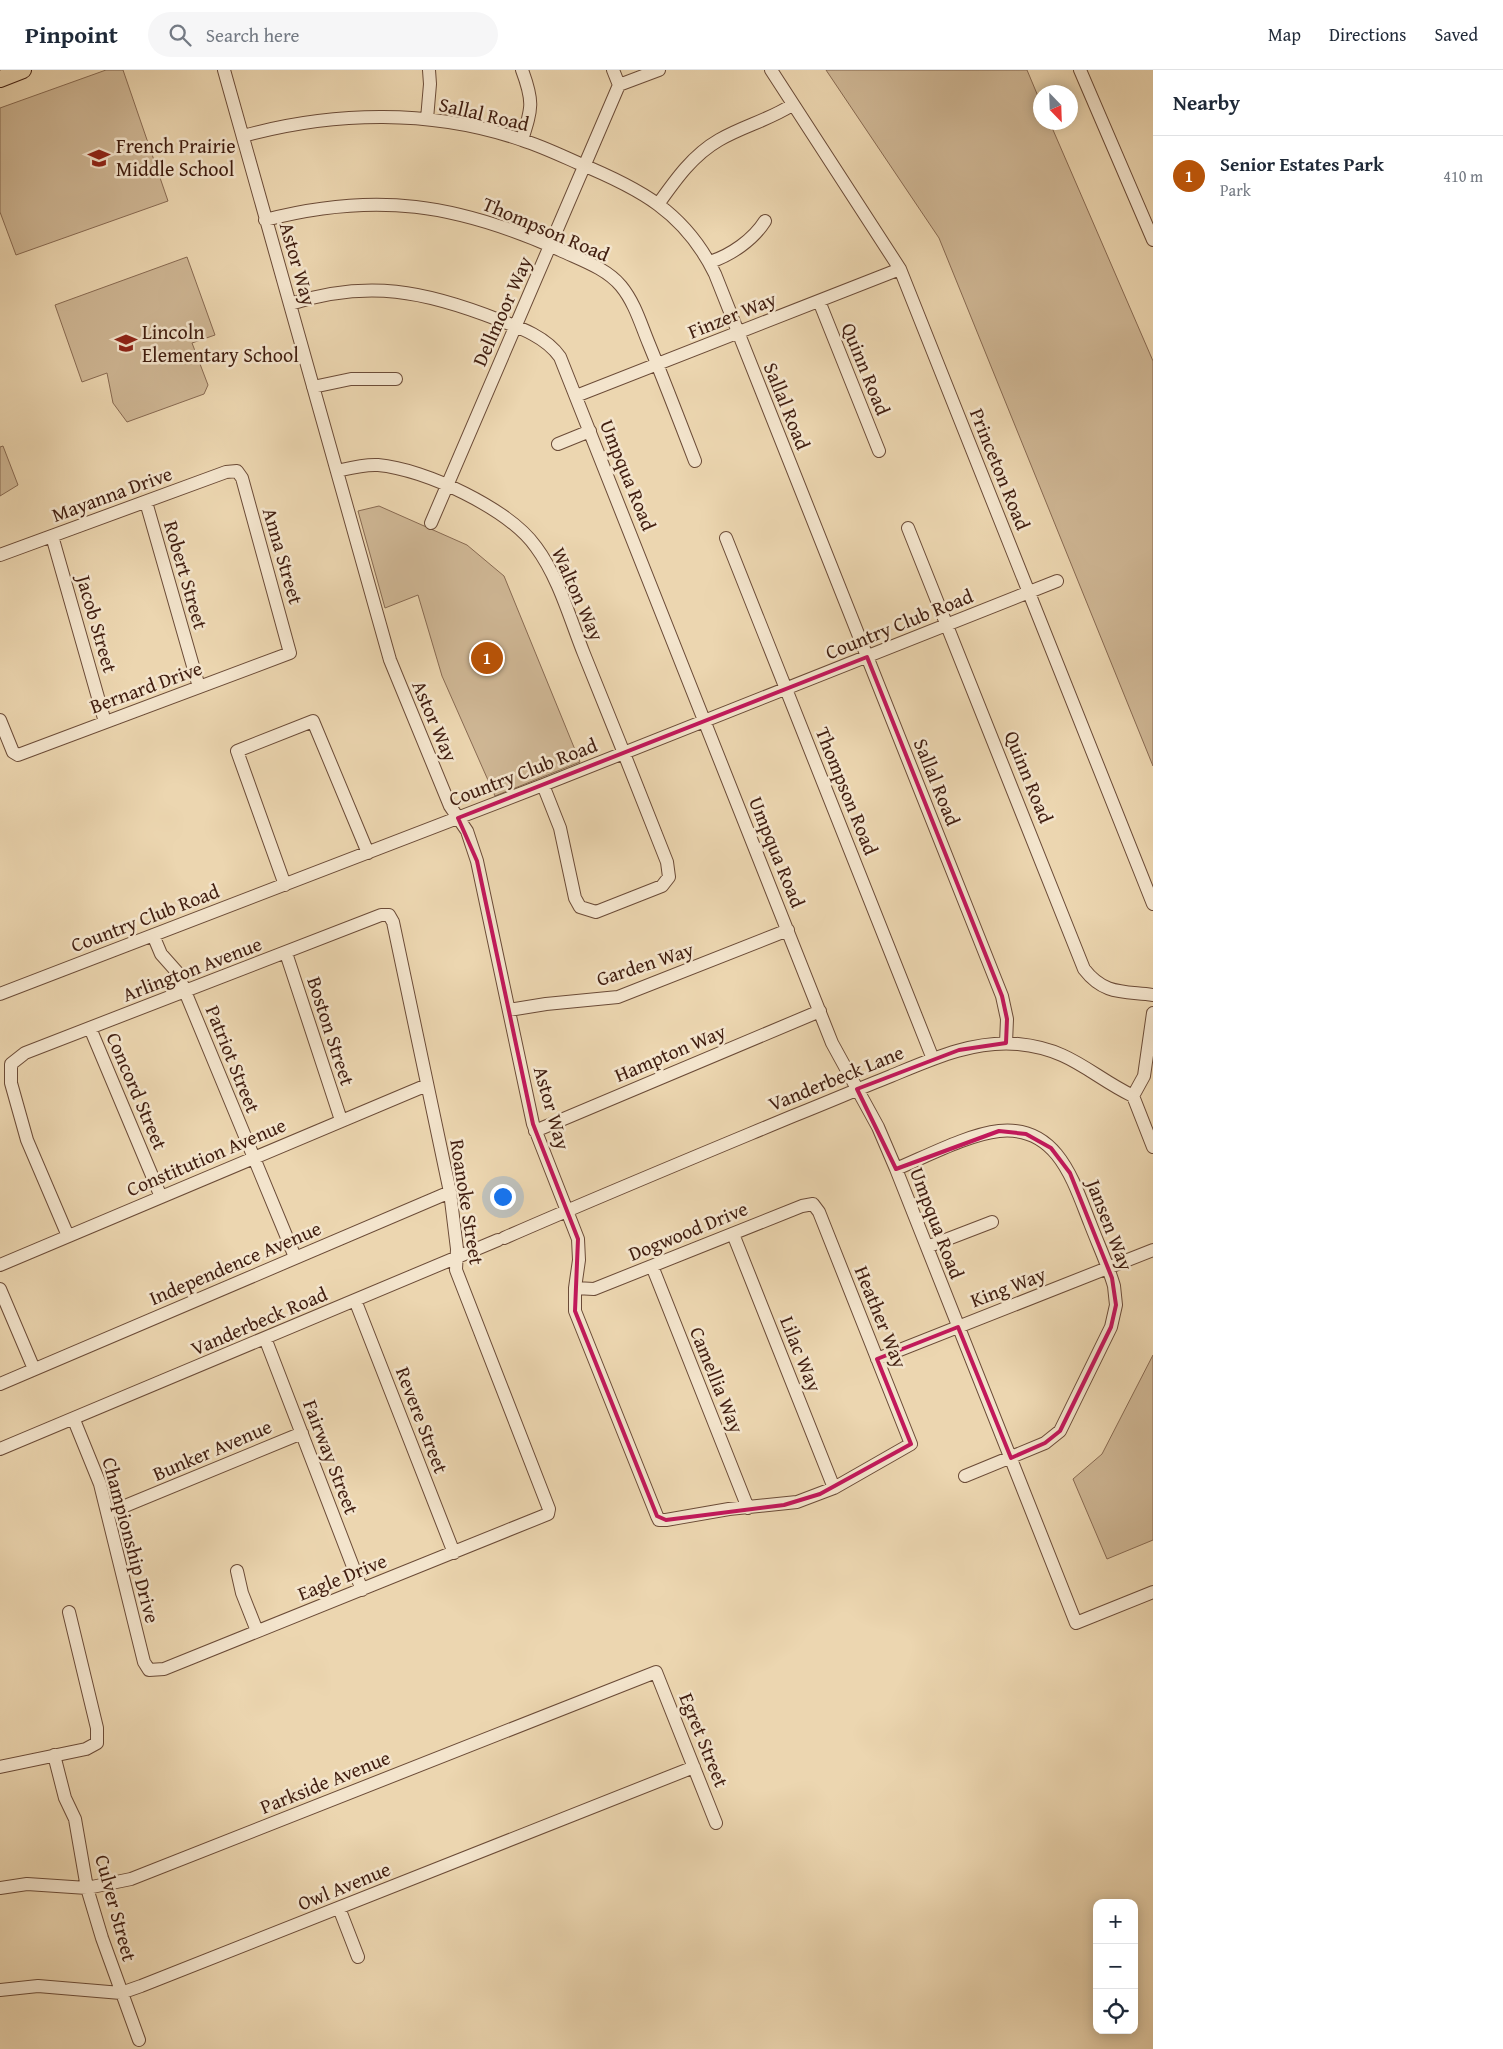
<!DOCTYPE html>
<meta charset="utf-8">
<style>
:root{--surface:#fff;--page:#f6f6f7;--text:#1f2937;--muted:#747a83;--line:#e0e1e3;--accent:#b45309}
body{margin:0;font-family:"Gentium Book Plus",serif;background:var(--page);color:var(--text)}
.controls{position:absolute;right:15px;bottom:15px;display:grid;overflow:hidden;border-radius:10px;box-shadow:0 2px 12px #0003}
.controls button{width:45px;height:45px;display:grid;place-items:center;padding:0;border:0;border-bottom:1px solid var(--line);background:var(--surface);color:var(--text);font:25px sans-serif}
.compass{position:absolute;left:1033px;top:15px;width:45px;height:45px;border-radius:50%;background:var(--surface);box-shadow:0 2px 12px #0003;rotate:157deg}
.you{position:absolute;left:502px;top:1126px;width:18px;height:18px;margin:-12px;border:4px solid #fff;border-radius:50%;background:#1a73e8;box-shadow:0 0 0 8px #1a73e833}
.badge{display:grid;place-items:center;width:32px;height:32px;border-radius:50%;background:var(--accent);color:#fff;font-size:16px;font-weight:700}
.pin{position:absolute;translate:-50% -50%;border:2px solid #fff;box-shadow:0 1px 5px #0006}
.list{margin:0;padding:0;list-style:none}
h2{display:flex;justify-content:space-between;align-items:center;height:65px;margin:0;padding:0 20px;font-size:21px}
h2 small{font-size:16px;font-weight:400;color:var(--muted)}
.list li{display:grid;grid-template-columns:32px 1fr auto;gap:15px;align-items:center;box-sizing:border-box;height:80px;padding:0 20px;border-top:1px solid var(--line)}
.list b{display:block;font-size:19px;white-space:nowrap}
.list p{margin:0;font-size:16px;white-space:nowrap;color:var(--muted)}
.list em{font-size:16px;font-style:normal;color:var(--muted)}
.icon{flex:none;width:28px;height:28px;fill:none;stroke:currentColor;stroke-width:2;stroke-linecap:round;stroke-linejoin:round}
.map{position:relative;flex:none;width:1153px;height:1979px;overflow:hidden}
header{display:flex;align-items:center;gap:30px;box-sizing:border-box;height:70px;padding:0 25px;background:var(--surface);border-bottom:1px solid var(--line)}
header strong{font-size:24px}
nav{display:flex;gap:28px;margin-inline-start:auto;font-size:18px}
.search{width:350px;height:45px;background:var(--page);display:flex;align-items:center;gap:12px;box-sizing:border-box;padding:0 18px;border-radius:28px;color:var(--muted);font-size:19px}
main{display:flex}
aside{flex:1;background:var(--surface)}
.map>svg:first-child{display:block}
.green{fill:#cfb795;stroke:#886a52}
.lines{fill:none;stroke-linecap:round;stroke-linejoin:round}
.minor-casing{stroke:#6b4b37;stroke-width:14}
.major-casing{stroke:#401d0f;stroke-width:18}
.minor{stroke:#f3e4cc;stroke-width:12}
.major{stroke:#ecd6b0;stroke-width:16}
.marked{fill:none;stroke:#c2185b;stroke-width:4;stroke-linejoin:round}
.labels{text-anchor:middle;stroke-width:5;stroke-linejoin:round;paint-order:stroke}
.street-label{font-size:20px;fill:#401d0f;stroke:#f3e4cc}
.poi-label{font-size:20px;fill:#401d0f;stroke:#f3e4cc;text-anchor:start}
</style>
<header>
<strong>Pinpoint</strong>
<div class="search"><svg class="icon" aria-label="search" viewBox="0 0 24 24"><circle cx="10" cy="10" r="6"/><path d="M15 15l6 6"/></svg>Search here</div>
<nav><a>Map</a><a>Directions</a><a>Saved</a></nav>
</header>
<main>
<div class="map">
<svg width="1153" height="1979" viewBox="0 0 1153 1979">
<rect width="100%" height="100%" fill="#ecd6b0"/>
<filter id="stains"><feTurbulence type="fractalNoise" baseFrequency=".004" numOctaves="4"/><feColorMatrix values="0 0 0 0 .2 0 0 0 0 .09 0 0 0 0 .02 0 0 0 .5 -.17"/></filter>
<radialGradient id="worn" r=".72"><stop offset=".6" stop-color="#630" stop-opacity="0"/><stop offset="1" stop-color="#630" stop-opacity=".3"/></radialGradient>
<!-- green -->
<path class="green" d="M 106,0 L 123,0 L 168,131 L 16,185 L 0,142 L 0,38 Z
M 826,0 L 1027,0 L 1040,31 L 1040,52 L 1050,53 L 1153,291 L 1153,696 L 939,168 Z
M 187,187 L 215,265 L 192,273 L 208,315 L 204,324 L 127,352 L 113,333 L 107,303 L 82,312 L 55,235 Z
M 3,376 L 18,415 L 0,426 L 0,377 Z
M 379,436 L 467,475 L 504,506 L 580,692 L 495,726 L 442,606 L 418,525 L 385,538 L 358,441 Z
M 1153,1285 L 1153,1470 L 1107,1489 L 1073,1409 L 1102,1384 Z"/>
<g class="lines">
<!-- minor casing -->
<g class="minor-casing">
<path id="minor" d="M 224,0 L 390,590 L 450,736 L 467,761 L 477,791 L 533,1054 L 578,1169 L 579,1190 L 575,1218 L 575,1241 L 657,1446 L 659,1450 L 666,1450 L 729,1439 L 797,1432 L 834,1418 L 911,1374 L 819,1142 L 813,1134 L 802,1136 L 594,1219 L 575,1218
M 522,0 C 534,32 532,38 522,70
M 613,0 L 619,15
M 771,0 L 900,199 L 1153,834
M 1080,0 L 1153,170
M 619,15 L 659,0
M 427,49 L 430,14 L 429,0
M 243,66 C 334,41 432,39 522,70 C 541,76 560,85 578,93 C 639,118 685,142 715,204 L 1002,926 L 1007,949 L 1006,973
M 659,133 C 676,109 693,85 719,70 C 743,56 769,50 792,35
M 265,150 C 376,121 457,134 560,180 C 581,190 606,198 621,216 C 635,233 641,255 649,274 C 665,313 680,352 695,391
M 710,192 C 731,185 753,170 765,151
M 819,231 L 879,381
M 290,234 C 368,209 425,221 499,250 C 521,258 546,267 560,287 L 832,973 L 878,1057 L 896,1099 L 1076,1553 L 1153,1522
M 313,317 L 351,309 L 396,309
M 576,326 L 900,199
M 558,374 L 590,361
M 337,401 C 350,398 365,394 378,395 C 425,399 509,439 536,477 C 559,508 570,549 584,584 C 612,653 640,723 667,792 L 669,807 L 662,816 L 596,842 L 580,837 L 575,828 L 560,758 L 543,715
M 146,432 L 199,617
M 431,453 L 619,15
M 908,458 L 1084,899 C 1104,925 1123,921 1153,925
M 52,466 L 105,652
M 726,468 L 933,989
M 0,485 L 226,402 L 237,401 L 242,408 L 290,583 L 18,685 L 13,682 L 0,650
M 285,815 L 237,681 L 313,651 L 368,783
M 153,865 L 161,884 L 177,902 L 295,1187
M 286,883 L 341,1050
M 0,924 L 543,715 L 1057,511
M 509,940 L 546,934 L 618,927 L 788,860
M 90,958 L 161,1127
M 1133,1026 L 1144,1006 L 1153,943
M 535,1061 L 820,941
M 896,1099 C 925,1087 969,1064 999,1061 C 1057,1055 1073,1110 1090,1153 C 1098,1174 1108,1195 1114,1216 L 1116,1235 L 1111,1257 L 1060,1361 L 1045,1373 L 965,1406
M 733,1164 L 834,1418
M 68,1166 L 27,1070 L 11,1013 L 11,994 L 25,983 L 381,845 L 389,845 L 393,852 L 450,1122 L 457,1179 L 456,1200 L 549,1439 L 548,1444 L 164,1599 L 149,1600 L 144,1592 L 100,1414 L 74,1350
M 504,1168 C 600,1126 697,1086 793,1046 C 826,1033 858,1019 891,1006 C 932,989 973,970 1018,974 C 1071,979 1090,1005 1133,1026 L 1153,1077
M 927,1177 L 992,1152
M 0,1195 L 427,1015
M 652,1196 L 748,1438
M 0,1219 L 34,1299
M 355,1230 L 454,1483
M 265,1268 L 362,1520
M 877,1289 L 1153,1180
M 0,1314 L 450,1122
M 0,1379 L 498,1170
M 108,1443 L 302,1363
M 237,1501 L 242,1523 L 257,1561
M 54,1685 L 65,1728 L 75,1749 L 87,1818 L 102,1868 L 139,1970
M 0,1697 L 86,1679 L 97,1673 L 97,1658 L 69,1542
M 0,1818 L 27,1814 L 87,1818 L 131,1809 L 656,1602 L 716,1753
M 339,1838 L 358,1887
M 0,1920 L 38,1916 L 121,1923 L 141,1916 L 694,1697"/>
</g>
<!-- major casing -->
<g class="major-casing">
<path id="major" d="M 0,9 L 23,0"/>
</g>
<!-- minor -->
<use href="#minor" class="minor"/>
<!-- major -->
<use href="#major" class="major"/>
</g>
<!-- marked area -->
<path class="marked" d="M 867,587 L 1002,926 L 1007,949 L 1006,973 L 959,980 L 857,1019 L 896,1099 L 999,1061 L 1026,1064 L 1051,1078 L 1070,1103 L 1112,1208 L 1116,1235 L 1111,1257 L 1060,1361 L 1045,1373 L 1011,1388 L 958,1257 L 877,1289 L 911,1374 L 820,1424 L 784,1435 L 666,1450 L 657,1446 L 575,1241 L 578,1169 L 533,1054 L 477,791 L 458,748 Z"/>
<!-- icons -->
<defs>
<g id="school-bare" transform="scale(1.725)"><path d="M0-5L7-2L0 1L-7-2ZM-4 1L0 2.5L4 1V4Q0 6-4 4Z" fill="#8f2418" stroke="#f3e4cc" stroke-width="2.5" paint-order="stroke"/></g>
</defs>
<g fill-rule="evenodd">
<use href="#school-bare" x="99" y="88"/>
<use href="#school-bare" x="126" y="273"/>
</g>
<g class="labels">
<!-- street labels -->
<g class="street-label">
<text transform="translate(484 44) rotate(13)" y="7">Sallal Road</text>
<text transform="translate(546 159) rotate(23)" y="7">Thompson Road</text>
<text transform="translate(298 194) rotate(74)" y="7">Astor Way</text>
<text transform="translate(502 241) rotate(-66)" y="7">Dellmoor Way</text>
<text transform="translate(732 245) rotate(-22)" y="7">Finzer Way</text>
<text transform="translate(866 299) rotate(68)" y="7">Quinn Road</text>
<text transform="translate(787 336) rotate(68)" y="7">Sallal Road</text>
<text transform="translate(1000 399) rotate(68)" y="7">Princeton Road</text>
<text transform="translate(628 405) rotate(68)" y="7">Umpqua Road</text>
<text transform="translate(112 424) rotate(-20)" y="7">Mayanna Drive</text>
<text transform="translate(283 486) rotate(74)" y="7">Anna Street</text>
<text transform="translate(186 505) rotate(74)" y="7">Robert Street</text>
<text transform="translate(578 524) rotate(66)" y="7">Walton Way</text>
<text transform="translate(97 554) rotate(74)" y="7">Jacob Street</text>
<text transform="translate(899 554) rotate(-22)" y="7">Country Club Road</text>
<text transform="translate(146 617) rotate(-20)" y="7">Bernard Drive</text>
<text transform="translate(435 651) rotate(67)" y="7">Astor Way</text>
<text transform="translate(523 702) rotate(-21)" y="7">Country Club Road</text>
<text transform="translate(1029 707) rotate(68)" y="7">Quinn Road</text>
<text transform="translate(937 712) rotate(68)" y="7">Sallal Road</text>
<text transform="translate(847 721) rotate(68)" y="7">Thompson Road</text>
<text transform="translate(777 782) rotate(68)" y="7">Umpqua Road</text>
<text transform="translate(145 848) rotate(-21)" y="7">Country Club Road</text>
<text transform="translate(645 894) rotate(-18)" y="7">Garden Way</text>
<text transform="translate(192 899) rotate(-21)" y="7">Arlington Avenue</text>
<text transform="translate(331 961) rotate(72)" y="7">Boston Street</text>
<text transform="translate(670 983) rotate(-23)" y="7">Hampton Way</text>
<text transform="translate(233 989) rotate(68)" y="7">Patriot Street</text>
<text transform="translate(836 1008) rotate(-22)" y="7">Vanderbeck Lane</text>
<text transform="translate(137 1021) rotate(67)" y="7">Concord Street</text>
<text transform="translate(552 1038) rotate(74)" y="7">Astor Way</text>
<text transform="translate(206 1087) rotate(-23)" y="7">Constitution Avenue</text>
<text transform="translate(467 1132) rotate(81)" y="7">Roanoke Street</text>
<text transform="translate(937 1153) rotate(69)" y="7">Umpqua Road</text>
<text transform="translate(1110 1155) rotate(69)" y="7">Jansen Way</text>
<text transform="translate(688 1161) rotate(-22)" y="7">Dogwood Drive</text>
<text transform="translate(235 1193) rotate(-23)" y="7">Independence Avenue</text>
<text transform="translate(1008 1217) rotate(-21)" y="7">King Way</text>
<text transform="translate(881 1247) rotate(68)" y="7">Heather Way</text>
<text transform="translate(259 1251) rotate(-23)" y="7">Vanderbeck Road</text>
<text transform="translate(801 1284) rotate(68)" y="7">Lilac Way</text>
<text transform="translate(717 1310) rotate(68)" y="7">Camellia Way</text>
<text transform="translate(422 1350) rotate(69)" y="7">Revere Street</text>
<text transform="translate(212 1380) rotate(-23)" y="7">Bunker Avenue</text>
<text transform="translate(331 1387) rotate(69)" y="7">Fairway Street</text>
<text transform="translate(131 1470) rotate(75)" y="7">Championship Drive</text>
<text transform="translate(342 1507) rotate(-22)" y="7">Eagle Drive</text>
<text transform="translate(704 1670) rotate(68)" y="7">Egret Street</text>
<text transform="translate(325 1712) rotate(-22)" y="7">Parkside Avenue</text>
<text transform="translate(344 1816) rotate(-22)" y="7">Owl Avenue</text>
<text transform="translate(116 1838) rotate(75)" y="7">Culver Street</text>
</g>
<!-- poi labels -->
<g class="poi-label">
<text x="116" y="83">French Prairie<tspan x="116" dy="23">Middle School</tspan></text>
<text x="142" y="269">Lincoln<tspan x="142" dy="23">Elementary School</tspan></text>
</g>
</g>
<rect width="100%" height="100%" filter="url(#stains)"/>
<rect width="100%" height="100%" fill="url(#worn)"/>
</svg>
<div class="controls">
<button>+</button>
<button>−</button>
<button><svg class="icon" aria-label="locate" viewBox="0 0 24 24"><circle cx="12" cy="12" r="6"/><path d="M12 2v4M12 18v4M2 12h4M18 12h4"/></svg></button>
</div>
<svg class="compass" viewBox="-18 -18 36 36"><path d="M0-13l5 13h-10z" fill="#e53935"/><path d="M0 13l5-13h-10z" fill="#747a83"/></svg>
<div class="you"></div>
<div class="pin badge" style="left:487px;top:588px">1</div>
</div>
<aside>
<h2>Nearby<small></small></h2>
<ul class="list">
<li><span class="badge">1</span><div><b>Senior Estates Park</b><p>Park</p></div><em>410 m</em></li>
</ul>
</aside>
</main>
